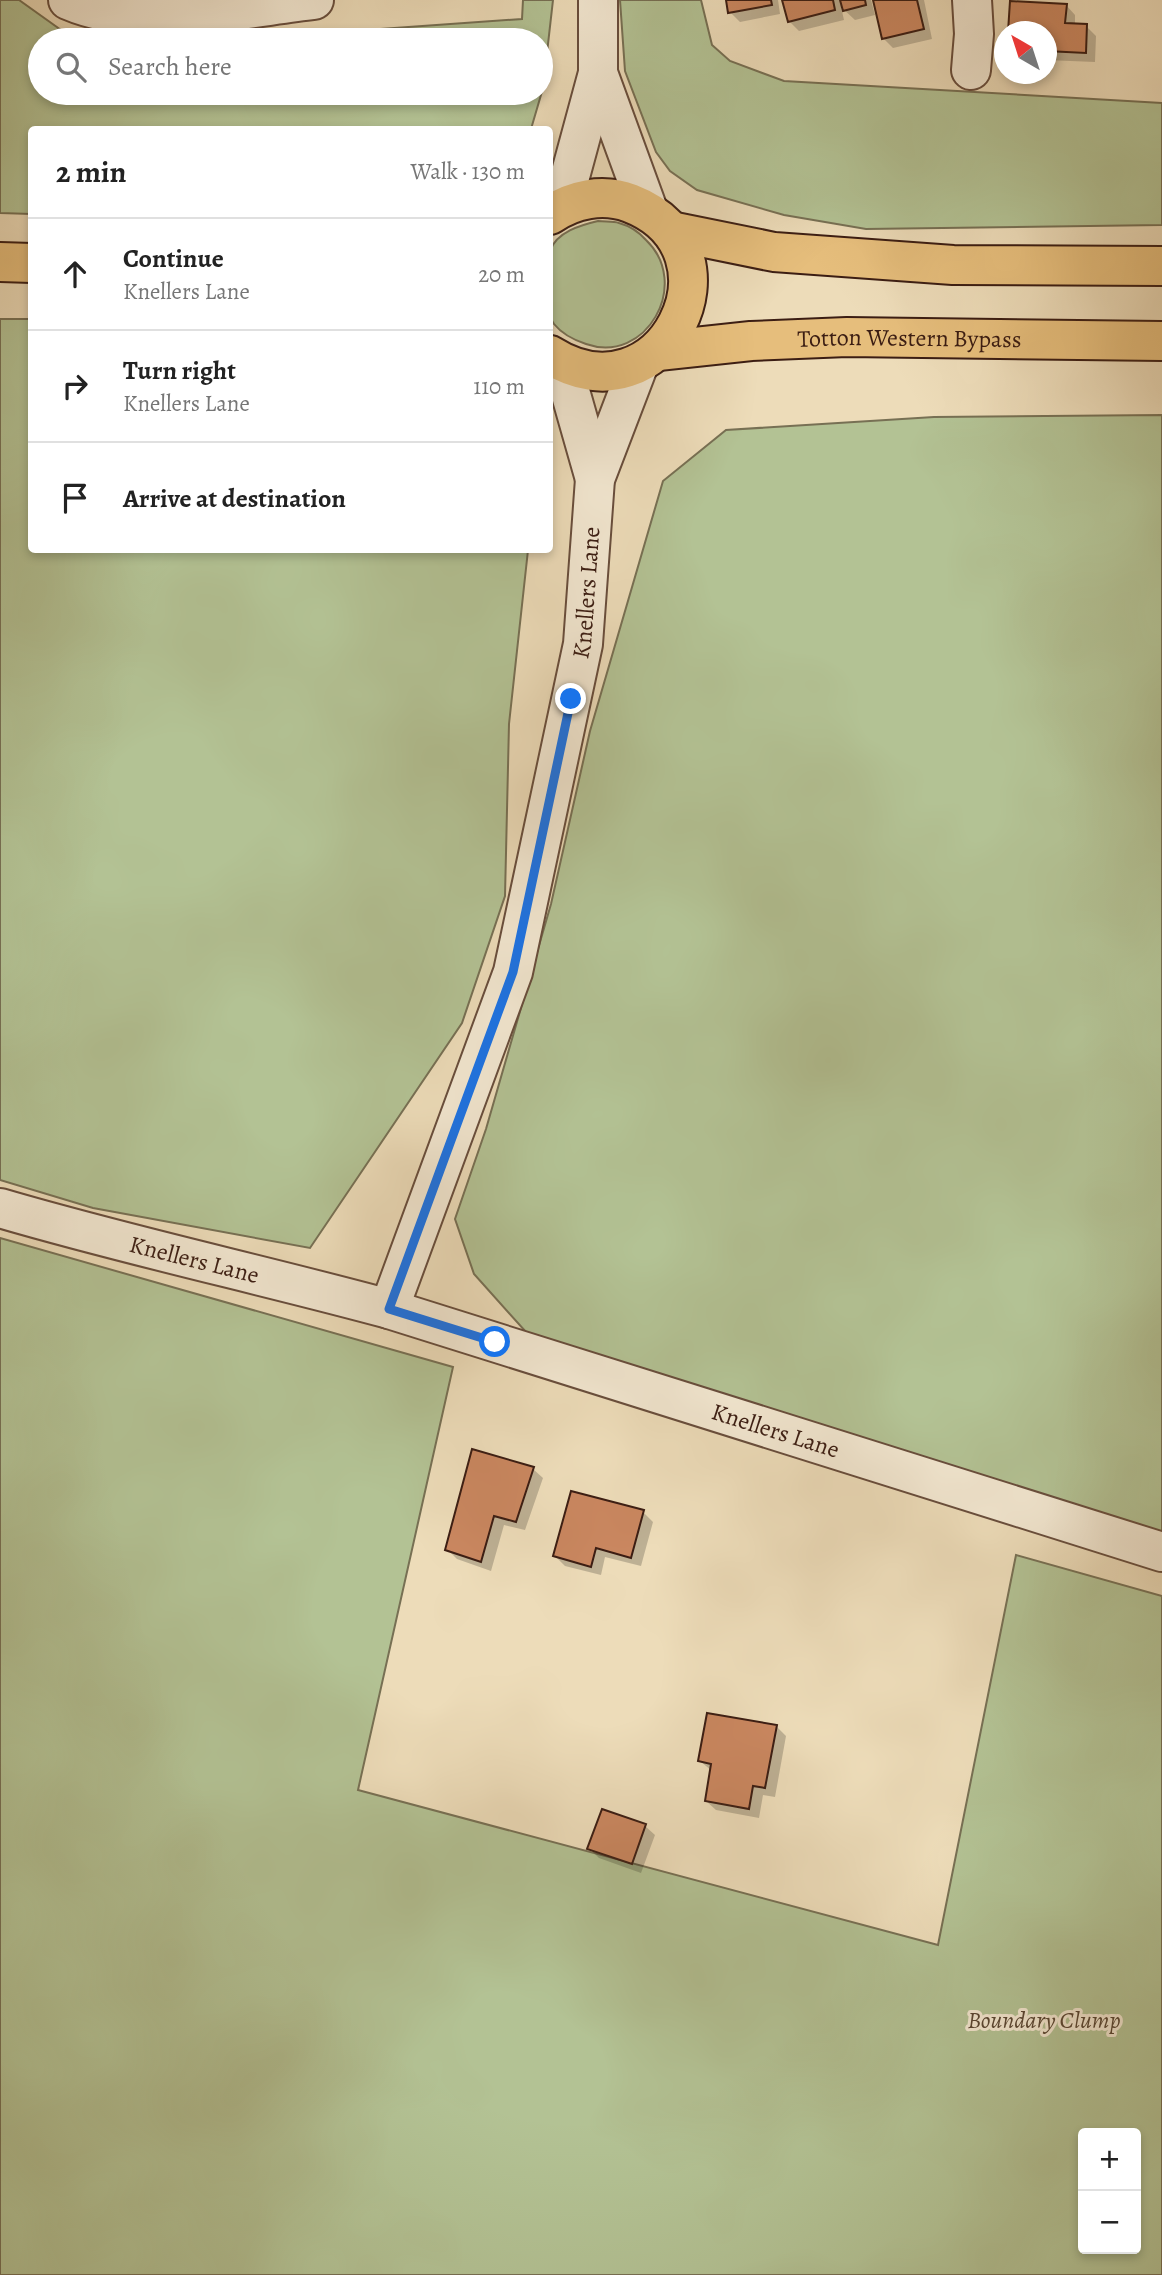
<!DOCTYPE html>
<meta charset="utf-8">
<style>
:root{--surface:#fff;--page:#f6f6f6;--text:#222;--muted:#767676;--line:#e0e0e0}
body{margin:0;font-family:Alegreya,serif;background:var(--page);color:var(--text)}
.controls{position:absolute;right:21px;bottom:21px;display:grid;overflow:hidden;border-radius:7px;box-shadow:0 4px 10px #0003}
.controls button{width:63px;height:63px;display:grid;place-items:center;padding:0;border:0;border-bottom:2px solid var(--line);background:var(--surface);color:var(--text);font:35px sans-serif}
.compass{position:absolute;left:994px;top:21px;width:63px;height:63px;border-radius:50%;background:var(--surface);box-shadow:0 4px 10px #0003;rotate:321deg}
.stop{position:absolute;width:21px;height:21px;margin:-16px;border:5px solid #1a73e8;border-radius:50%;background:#fff}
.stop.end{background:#1a73e8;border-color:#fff;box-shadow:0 2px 7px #0008}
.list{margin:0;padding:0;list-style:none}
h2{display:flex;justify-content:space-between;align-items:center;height:91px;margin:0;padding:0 28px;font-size:30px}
h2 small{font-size:23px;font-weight:400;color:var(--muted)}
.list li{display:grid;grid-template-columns:46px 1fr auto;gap:21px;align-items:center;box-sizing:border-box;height:112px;padding:0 28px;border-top:2px solid var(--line)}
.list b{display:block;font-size:26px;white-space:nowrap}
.list p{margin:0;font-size:23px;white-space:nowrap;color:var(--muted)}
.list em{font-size:23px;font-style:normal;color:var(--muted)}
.icon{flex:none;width:38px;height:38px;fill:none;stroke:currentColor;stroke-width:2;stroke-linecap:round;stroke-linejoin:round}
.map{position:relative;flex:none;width:1162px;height:2275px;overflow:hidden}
.search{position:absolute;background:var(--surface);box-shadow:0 4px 10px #0003;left:28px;top:28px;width:525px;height:77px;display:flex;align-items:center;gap:18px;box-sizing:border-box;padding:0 24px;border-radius:38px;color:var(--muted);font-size:26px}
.panel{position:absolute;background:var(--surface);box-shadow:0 4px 10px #0003;left:28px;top:126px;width:525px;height:427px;border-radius:7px}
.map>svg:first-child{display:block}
.green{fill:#b3c294;stroke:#777054;stroke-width:2;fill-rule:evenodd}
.shadow{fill:#0003}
.building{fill:#ca8760;stroke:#3b1d13;stroke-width:2}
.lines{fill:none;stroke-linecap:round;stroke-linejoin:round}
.minor-casing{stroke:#684d3c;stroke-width:42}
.major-casing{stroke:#3b1d13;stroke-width:42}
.minor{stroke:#f3e8d2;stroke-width:38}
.major{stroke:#e6be7c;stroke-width:38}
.route{stroke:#1a73e8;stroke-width:9}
.labels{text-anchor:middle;stroke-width:6;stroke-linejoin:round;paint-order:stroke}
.street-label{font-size:24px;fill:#3b1d13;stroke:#f3e8d2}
.park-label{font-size:24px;font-style:italic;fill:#594633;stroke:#f3e8d2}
</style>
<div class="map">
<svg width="1162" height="2275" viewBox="0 0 1162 2275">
<rect width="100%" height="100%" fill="#eddcb9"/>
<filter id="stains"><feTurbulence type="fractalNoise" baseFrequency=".00286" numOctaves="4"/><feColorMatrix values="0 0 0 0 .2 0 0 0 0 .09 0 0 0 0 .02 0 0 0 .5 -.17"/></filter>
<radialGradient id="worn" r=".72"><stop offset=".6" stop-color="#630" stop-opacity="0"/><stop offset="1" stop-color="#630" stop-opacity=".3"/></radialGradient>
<!-- green -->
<path class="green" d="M 0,0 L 19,0 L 75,40 L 40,40 L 40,93 L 541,93 L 541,40 L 226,40 L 522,19 L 523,0 L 553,0 L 543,88 L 531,129 L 32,130 L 31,214 L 0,213 Z
M 620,0 L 701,0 L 712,45 L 730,61 L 784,81 L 1162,103 L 1162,225 L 866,229 L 784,215 L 697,190 L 670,171 L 656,152 L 625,71 Z
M 598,221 C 605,222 613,221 619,223 C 630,226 639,232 646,240 C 692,284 646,365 586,344 C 574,340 562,334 554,324 C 547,314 550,301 550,288 C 550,279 547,258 550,251 C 556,232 581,225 598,221 Z
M 0,319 L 31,319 L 32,550 L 528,550 L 509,724 L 505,896 L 462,1023 L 310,1248 L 93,1208 L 0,1180 Z
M 1162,415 L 1162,1552 L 574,1368 L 526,1332 L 474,1274 L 455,1219 L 486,1129 L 551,904 L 590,731 L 663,481 L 726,430 L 934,417 Z
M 0,1238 L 453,1367 L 358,1790 L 938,1945 L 1016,1555 L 1162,1596 L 1162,2275 L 0,2275 ZM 1083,2133 L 1136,2133 L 1136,2249 L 1083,2249 Z"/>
<!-- shadow -->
<path class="shadow" d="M 728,0 L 778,0 L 780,14 L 740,22 L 730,12 Z
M 784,0 L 871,0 L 875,15 L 855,20 L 841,7 L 844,20 L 799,31 L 789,21 Z
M 875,0 L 924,0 L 932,39 L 893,48 L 883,38 Z
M 1066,5 L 1075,15 L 1075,26 L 1086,26 L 1096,36 L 1095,62 L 1046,60 L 1046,32 Z
M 533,1469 L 543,1478 L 525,1530 L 504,1525 L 491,1571 L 457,1559 L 447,1549 Z
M 643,1512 L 653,1522 L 641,1566 L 605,1557 L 601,1575 L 565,1566 L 555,1556 Z
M 776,1726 L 786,1736 L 775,1797 L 763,1795 L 759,1818 L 716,1810 L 706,1801 L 712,1771 L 700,1761 Z
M 645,1826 L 655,1835 L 641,1873 L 599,1858 L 589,1848 Z"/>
<!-- building -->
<path class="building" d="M 726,0 L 771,0 L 772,5 L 728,13 Z
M 782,0 L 833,0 L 835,10 L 788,22 Z
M 840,0 L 865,0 L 866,5 L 843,11 Z
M 873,0 L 917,0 L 924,29 L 882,39 Z
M 1010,1 L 1067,4 L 1065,23 L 1087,24 L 1086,53 L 1046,51 L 1046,32 L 1008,32 Z
M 472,1449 L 534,1467 L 516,1522 L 494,1516 L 481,1562 L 445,1550 Z
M 571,1491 L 644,1510 L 631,1558 L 596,1548 L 591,1567 L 553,1556 Z
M 707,1713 L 777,1725 L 765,1788 L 753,1786 L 749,1809 L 705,1801 L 711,1764 L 698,1761 Z
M 602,1809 L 646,1824 L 632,1864 L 587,1849 Z"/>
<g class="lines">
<!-- minor casing -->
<g class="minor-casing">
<g id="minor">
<path d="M 68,0 C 142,32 236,9 314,0"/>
<path d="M 971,70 L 974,34 L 972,0"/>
<path d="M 598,73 L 648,210"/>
<path d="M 562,206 L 598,73 L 598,0"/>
<path d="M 562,363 L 595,479"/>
<path id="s1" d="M 0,1208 C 129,1246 260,1274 389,1309 L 1162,1552"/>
<path id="s2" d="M 389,1309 L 513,972 L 583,644 L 595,479 L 639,364"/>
</g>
</g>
<!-- major casing -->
<g class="major-casing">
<g id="major">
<path d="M 550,215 C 573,199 603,193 630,203 C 751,250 662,426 550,355"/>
<path d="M 671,231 L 774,252 L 953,265 L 1162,266"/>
<path d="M 0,262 L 32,263"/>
<path id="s3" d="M 658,351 L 751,341 L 847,337 L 1162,341"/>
</g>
</g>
<!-- minor -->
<use href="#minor" class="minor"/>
<!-- major -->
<use href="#major" class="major"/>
</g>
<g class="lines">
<!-- route -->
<path class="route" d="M 495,1342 L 389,1309 L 513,972 L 571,699"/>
</g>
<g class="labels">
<!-- street labels -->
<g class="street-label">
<text dy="8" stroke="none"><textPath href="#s3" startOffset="252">Totton Western Bypass</textPath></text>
<text dy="8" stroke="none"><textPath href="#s2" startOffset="746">Knellers Lane</textPath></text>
<text dy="8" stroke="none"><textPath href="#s1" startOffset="201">Knellers Lane</textPath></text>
<text dy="8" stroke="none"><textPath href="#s1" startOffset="807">Knellers Lane</textPath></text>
</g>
<!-- park labels -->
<g class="park-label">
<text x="1044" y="2028">Boundary Clump</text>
</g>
</g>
<rect width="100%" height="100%" filter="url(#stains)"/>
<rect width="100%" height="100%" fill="url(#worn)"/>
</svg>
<div class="controls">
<button>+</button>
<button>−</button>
</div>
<svg class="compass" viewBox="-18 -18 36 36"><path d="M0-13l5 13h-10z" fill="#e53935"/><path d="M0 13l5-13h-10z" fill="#767676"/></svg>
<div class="stop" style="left:495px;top:1342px"></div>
<div class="stop end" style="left:571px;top:699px"></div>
<div class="search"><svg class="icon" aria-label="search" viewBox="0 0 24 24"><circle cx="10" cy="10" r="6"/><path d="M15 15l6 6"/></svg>Search here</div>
<section class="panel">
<h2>2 min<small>Walk · 130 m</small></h2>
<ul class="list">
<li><svg class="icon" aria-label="ahead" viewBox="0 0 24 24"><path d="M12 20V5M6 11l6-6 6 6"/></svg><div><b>Continue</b><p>Knellers Lane</p></div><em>20 m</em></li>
<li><svg class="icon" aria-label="right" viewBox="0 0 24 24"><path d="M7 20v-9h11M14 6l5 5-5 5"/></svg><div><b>Turn right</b><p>Knellers Lane</p></div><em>110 m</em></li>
<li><svg class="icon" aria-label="arrive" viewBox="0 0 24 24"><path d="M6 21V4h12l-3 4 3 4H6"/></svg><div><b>Arrive at destination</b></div></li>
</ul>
</section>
</div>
